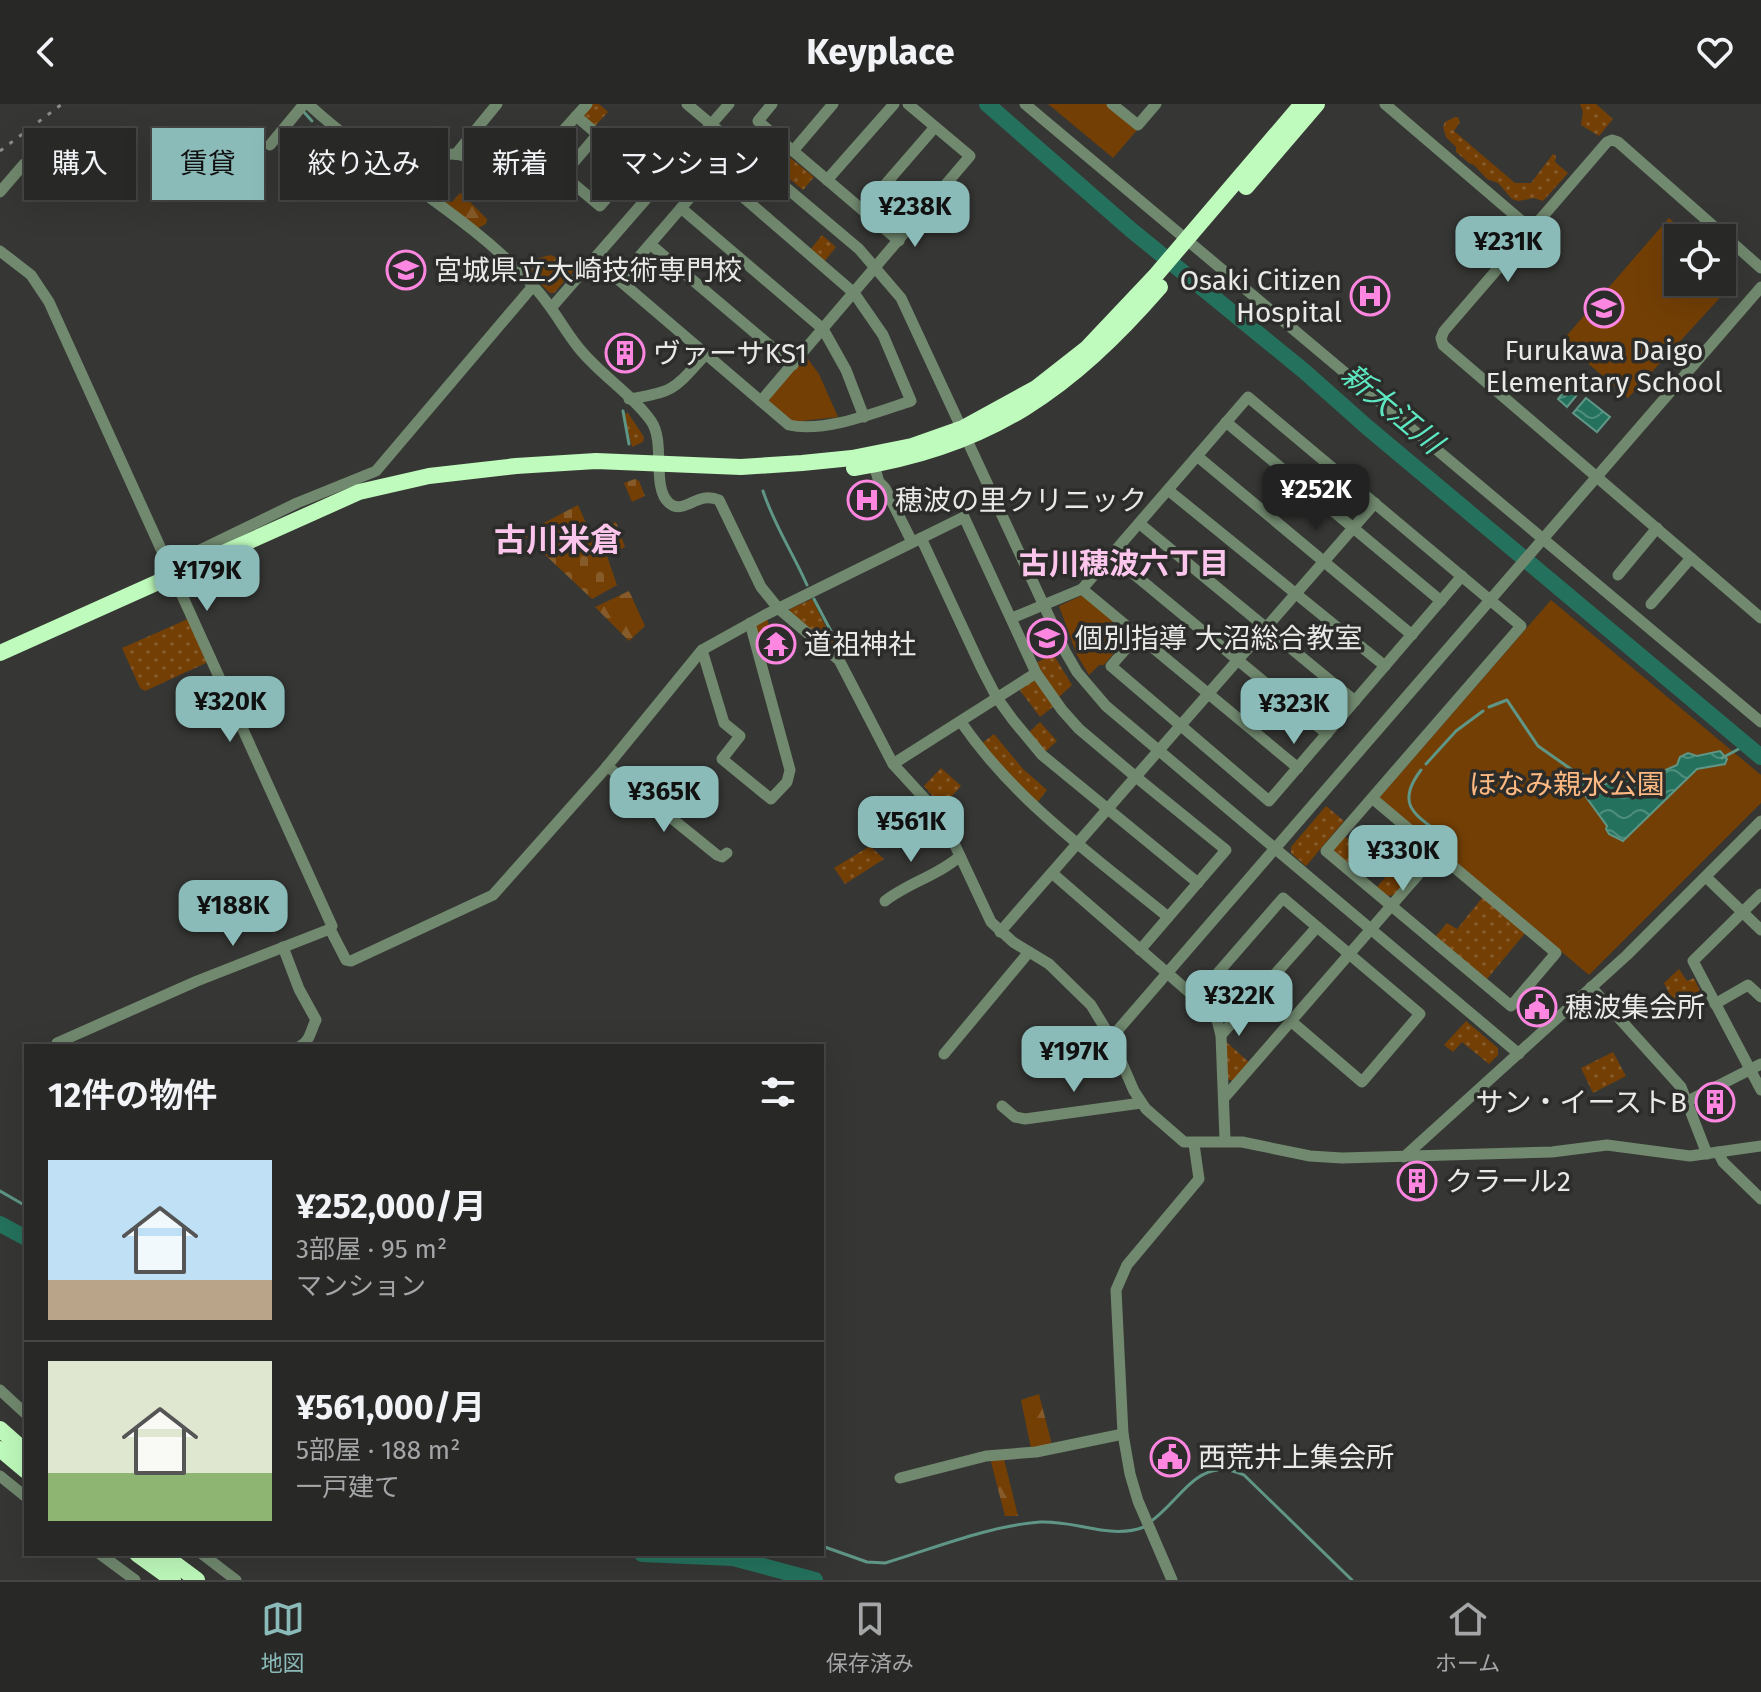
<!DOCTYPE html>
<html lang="ja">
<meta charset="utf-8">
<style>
body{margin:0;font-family:"Fira Sans","Noto Sans JP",sans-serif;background:#30312f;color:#f1f3f6;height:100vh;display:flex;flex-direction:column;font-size:30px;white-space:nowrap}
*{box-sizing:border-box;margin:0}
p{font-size:26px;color:#a5a6a7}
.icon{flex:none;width:44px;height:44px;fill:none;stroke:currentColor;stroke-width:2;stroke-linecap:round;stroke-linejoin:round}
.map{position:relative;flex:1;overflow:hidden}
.sheet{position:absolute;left:24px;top:940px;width:800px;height:512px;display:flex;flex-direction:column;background:#282927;border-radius:0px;box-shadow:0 8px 32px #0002,0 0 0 2px #444544}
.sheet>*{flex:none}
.top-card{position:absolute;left:24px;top:24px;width:800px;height:72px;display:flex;gap:16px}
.fabs{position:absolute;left:1664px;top:120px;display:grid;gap:16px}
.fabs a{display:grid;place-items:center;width:72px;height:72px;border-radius:0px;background:#282927;box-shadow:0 8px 32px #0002,0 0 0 2px #444544;font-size:40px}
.price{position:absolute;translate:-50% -68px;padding:0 18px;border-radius:16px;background:#8bbbb9;color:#111;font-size:26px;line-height:52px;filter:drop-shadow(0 2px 4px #0008)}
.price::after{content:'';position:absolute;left:50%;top:48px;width:24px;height:18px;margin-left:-12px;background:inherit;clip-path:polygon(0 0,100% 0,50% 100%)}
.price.on{background:#222;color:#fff}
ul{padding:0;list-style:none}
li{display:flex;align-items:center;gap:24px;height:200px;padding:0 24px}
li+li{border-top:2px solid #444544}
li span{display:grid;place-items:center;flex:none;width:224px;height:160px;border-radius:0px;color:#555}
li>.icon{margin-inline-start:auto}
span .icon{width:96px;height:96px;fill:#fffc;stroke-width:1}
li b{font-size:34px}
h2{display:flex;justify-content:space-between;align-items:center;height:96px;padding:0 24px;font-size:34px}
.tag{padding:0 28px;border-radius:0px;background:#282927;box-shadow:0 8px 32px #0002,0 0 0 2px #444544;font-size:28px;line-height:72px}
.tag.on{background:#8bbbb9;color:#111}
header{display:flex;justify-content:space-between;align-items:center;height:104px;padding:0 24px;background:#282927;font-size:36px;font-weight:700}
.tabs{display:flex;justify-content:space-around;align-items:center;height:112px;border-top:2px solid #444544;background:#282927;font-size:22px;color:#a5a6a7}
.tabs a{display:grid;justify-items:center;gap:4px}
.tabs .on{color:#8bbbb9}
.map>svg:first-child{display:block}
</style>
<header><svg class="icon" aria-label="back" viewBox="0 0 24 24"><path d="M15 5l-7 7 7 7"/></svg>Keyplace<svg class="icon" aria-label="heart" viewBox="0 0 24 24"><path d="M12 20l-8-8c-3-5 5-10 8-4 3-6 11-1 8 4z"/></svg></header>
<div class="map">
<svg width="1761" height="1476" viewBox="0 0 1761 1476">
<defs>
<pattern id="grass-dots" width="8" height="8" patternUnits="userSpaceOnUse" patternTransform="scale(2)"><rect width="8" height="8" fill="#733f05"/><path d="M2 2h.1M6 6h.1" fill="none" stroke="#875b29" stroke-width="1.8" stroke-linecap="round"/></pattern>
<pattern id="forest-firs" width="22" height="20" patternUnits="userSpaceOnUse" patternTransform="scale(2)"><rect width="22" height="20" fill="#733f05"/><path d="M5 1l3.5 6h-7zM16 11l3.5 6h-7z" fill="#875b29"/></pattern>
<pattern id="cemetery-stones" width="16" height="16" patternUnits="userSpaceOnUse" patternTransform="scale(2)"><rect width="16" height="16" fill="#733f05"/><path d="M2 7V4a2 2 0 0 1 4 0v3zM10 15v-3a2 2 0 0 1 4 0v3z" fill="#875b29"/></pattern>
<pattern id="water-waves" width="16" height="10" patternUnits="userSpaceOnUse" patternTransform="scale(2)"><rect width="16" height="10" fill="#24725d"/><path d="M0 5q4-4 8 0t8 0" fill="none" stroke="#4e8d7c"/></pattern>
</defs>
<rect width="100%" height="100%" fill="#363734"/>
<!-- grass -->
<g fill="url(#grass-dots)">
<path d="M590,0H599L608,8L593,24L582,13Z"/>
<path d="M1580,0H1596L1613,15L1599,32L1581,21L1583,8Z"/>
<path d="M1455,13H1458L1460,18L1454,27L1515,79H1531L1553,50L1556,52L1555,58L1568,69L1543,97L1534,94L1518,97L1512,95L1498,79L1487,75L1474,61L1469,59L1456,48V43L1446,33L1443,23L1445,18Z"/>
<path d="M767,35L814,73L803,86L757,48Z"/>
<path d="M822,131L836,143L824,158L810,146Z"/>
<path d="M550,151L578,162L554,189H550L530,170L536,155Z"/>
<path d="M628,309L644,333L643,338L632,343L624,310Z"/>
<path d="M812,495L838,547L790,509V505Z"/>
<path d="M188,515L208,558L145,587L140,584L122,544Z"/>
<path d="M767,515L777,544L762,547L755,520Z"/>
<path d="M1053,550L1072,581L1058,594L1036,559Z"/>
<path d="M1031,576L1038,578L1054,602L1040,613L1019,585Z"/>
<path d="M1040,618L1057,637L1045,648L1028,629Z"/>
<path d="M994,630L1023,665L1047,686L1037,699L981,640Z"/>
<path d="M941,664L961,682L942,703L924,682Z"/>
<path d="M1326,702L1344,717L1306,762L1291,749V743Z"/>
<path d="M1344,732L1373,756L1361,771L1335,749L1334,743Z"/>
<path d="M870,742L884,755L845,780L834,764Z"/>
<path d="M1388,770L1403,781L1394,791L1387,792L1377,783Z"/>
<path d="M1483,793L1526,828L1487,875L1435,833L1447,819L1457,825Z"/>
<path d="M1679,865L1687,877L1694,874L1700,887L1674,899L1664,879Z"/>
<path d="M1466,917L1498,944V951L1489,960L1462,938L1453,948L1444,941Z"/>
<path d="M1225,937L1250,959L1234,977L1226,975Z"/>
<path d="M1613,948L1626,972L1593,989L1581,964Z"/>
</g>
<!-- forest -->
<g fill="url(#forest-firs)">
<path d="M419,55L428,56L429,60L421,69V73L448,97L452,98L460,89L463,91L487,115L486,120L478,124L405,69Z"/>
<path d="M629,487L645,522L629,537L595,503Z"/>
<path d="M1039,1290L1052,1341L1031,1344L1021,1296Z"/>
<path d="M997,1353L1004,1355L1018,1412H1005L991,1358Z"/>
</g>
<!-- cemetery -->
<g fill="url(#cemetery-stones)">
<path d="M635,375L639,377L645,392L632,398L624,379Z"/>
<path d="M578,401L590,428L616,418L625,443L607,452L617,481L592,495L523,430Z"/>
</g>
<!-- park -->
<g fill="#733f05">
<path d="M1048,0H1108L1138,25L1113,54Z"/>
<path d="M1669,114L1692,134H1678V178H1722V159L1739,173L1628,294L1562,237Z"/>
<path d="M804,250L819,270L838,313L792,318L768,301L767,293Z"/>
<path d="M1083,491L1130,530L1104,561H1099L1089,571L1077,551L1059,502Z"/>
<path d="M1551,496L1761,671V699L1589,871L1379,694Z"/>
</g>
<!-- water -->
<g fill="url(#water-waves)" stroke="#5f9686" stroke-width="2">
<path d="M1571,279L1580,287L1567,303L1558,295Z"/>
<path d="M1586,294L1610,313L1597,328L1573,309Z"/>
<path d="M1720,647L1727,655L1725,660L1697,665L1623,737L1609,730L1606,725L1607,722L1573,675L1579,668L1602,681L1633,672L1650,673L1677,661L1680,653L1688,649L1697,652Z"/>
</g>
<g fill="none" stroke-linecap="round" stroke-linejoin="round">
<!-- stream -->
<g stroke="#5f9686" stroke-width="3">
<path d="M303,7L312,17"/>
<path d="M318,23L350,47"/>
<path d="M623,307L629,340"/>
<path d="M763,387C774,421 793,449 807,481"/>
<path d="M814,495L842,548"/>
<path d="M1489,603L1507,596L1538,642L1578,670"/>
<path d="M1722,654L1746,641"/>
<path d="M1426,660L1456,627L1483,607"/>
<path d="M1421,666C1392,704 1420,713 1449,736"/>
<path d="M0,1087L26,1102"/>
<path d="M1150,1418C1182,1396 1198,1350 1244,1371L1352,1476"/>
<path d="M822,1442L867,1458L885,1459C935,1444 988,1422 1040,1418C1076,1416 1110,1436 1144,1423"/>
</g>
<!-- river -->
<g stroke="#24725d" stroke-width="16">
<path d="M987,0L1130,125L1304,267L1367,323L1761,653"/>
<path d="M0,1120L26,1134"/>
<path d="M642,1450L733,1454L815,1476"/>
</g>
<!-- minor -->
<g stroke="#71896f" stroke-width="11">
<path d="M308,0C380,66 470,111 535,184C552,202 563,224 578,243C599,270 631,289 651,317C666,338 651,383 669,399C684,412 697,386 719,396L761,483L778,504L839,556L893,660L937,708L953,737L991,818L1013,838L1049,860L1091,901L1111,934L1134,987L1146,1005L1184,1038H1242L1310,1052L1342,1054L1552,1048L1607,1041L1690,1052L1761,1042"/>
<path d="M687,0L859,145L901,194L1066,549L1077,568L1106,602L1519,950"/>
<path d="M772,0L758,17L899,137"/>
<path d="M1025,0L1761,618"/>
<path d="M1112,0L1138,21L1156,0"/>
<path d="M1385,0L1532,126"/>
<path d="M576,12L658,82"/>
<path d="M597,31L563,71L600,102L635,62"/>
<path d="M270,41L304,0"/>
<path d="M793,47L833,0"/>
<path d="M456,50L497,0"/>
<path d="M713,67L854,189L883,231L911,297C877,308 825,329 789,321L619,176Z"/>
<path d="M399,72L409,57L420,49C434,51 451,48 464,52L510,86L587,0"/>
<path d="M827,76L894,0"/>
<path d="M0,88L24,60"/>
<path d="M681,104L823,225L846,266L864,313"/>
<path d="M863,106L935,23"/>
<path d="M650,140L793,261"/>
<path d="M0,147L31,171L49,198L332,822L330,825"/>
<path d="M595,156L619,176"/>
<path d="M1761,164L1618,38L1612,36L1607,38L1444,227L1441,234L1443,241L1761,514"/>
<path d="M552,203L729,0"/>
<path d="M629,295C676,288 675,284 706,250"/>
<path d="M761,297L970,52L908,0"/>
<path d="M1226,318L1441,497"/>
<path d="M1197,352L1412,531"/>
<path d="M874,361L879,378L885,384L912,438"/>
<path d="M1168,386L1385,562"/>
<path d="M1140,420L1355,597"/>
<path d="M921,434L981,563L997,594L1013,616L1042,651L1198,779"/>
<path d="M1112,452L1327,630"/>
<path d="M167,462L297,399L376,367L533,182"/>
<path d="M1618,471L1657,424"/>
<path d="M1082,485L1298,664"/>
<path d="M1651,500L1691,454"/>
<path d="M1012,514L1082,485L1248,293L1521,522C1456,597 1391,672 1326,747L1511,902L1556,849L1372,694"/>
<path d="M1138,531L1111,562L1269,697L1462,472"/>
<path d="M702,546L724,619L740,632L722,655L771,695L787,678L790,666L750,519"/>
<path d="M961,618C1015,697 1095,753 1168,813"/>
<path d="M893,660L1036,569"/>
<path d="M607,662L717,751L722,753L727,749"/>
<path d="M1052,769L1196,894L1217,916L1221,931L1225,1036"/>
<path d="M1706,773L1761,826"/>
<path d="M1761,790L1693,857L1761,986"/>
<path d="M885,797C908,779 939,771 960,752"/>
<path d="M1000,828L1375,399"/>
<path d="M283,843L299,885L316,916C311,925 310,938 300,942"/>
<path d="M1591,883L1681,983L1707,1050"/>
<path d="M1196,894L1283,794L1420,910L1362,978L1292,918"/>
<path d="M1715,900L1748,881L1761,893"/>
<path d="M1221,931L1317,823"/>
<path d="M1111,934L1761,183"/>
<path d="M57,939L197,877L330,825L346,856L351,857L493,791L604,666L702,546L765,511L964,413L1036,569L1062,606L1079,625L1136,673L1226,746L1140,846"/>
<path d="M944,950L1029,848"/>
<path d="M1225,993L1438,748"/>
<path d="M1688,997L1761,960"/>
<path d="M1002,1002L1015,1013L1025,1015L1141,999"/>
<path d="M1718,1048L1723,1058L1761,1095"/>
<path d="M1404,1053L1627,851L1761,717"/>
<path d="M0,1286L26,1310"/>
<path d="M0,1372L26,1393"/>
<path d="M900,1374L986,1352L1036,1348L1123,1330"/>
<path d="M100,1450L135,1476"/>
<path d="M202,1450L236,1476"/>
<path d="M1172,1476L1138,1397L1130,1370L1123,1330L1116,1186L1127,1161L1199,1075L1194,1040"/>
</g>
<!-- highway -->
<g stroke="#bffbbc" stroke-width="16">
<path d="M1246,83L1317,0"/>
<path d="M854,364C991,343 1071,285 1160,183"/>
<path d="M0,549L359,388L429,372L516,362L596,357L741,363L802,359L852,354L912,342L963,324L1036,284L1087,244L1156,171L1302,0"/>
<path d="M0,1325L26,1348"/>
<path d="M0,1345L26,1367"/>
<path d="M137,1450L173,1476"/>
<path d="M162,1450L197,1476"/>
</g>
<!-- rail -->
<path stroke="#8b8c89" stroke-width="3" stroke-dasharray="4 8" stroke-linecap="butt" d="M0,47L62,0"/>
</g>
<!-- icons -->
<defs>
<symbol id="university-ring" viewBox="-11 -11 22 22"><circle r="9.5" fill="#2c2c2a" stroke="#fd86e1" stroke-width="1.5"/><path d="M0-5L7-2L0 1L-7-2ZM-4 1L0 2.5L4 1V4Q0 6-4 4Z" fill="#fd86e1"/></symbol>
<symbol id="hospital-ring" viewBox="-11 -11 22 22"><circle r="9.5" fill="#2c2c2a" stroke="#fd86e1" stroke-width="1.5"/><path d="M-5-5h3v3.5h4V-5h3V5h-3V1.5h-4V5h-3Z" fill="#fd86e1"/></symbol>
<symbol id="school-ring" viewBox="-11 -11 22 22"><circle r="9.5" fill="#2c2c2a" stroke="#fd86e1" stroke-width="1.5"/><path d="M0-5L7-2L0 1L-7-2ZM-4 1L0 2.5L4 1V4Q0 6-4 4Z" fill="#fd86e1"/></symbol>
<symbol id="building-ring" viewBox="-11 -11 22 22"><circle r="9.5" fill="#2c2c2a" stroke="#fd86e1" stroke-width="1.5"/><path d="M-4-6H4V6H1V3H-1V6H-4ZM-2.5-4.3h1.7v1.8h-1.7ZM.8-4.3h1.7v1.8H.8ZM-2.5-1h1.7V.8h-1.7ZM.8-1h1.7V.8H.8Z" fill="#fd86e1"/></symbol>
<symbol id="temple-ring" viewBox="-11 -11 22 22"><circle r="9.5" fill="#2c2c2a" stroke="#fd86e1" stroke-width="1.5"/><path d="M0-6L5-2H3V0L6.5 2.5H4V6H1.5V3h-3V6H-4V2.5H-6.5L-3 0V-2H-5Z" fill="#fd86e1"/></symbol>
<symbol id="civic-ring" viewBox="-11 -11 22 22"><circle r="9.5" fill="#2c2c2a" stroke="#fd86e1" stroke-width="1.5"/><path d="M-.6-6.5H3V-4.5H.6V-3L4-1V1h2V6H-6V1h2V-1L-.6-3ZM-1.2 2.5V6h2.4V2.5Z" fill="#fd86e1"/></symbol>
</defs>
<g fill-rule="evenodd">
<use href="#university-ring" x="384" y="144" width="44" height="44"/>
<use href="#hospital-ring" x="1348" y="170" width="44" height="44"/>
<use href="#school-ring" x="1582" y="182" width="44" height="44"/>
<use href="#building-ring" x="603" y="227" width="44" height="44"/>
<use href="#hospital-ring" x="845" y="374" width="44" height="44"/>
<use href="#school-ring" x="1025" y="512" width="44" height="44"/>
<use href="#temple-ring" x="754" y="518" width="44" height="44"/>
<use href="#civic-ring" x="1515" y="881" width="44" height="44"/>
<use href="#building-ring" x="1693" y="976" width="44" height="44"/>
<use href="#building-ring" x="1395" y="1055" width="44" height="44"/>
<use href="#civic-ring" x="1148" y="1331" width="44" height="44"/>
</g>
<g text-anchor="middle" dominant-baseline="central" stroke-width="7" stroke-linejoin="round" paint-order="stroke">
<!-- poi labels -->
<g font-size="28" fill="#e9e9e7" stroke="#2c2c2a" text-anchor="start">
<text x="434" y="166">宮城県立大崎技術専門校</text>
<text x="1342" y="176" text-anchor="end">Osaki Citizen<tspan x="1342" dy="32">Hospital</tspan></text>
<text x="1604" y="246" text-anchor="middle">Furukawa Daigo<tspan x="1604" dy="32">Elementary School</tspan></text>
<text x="653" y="249">ヴァーサKS1</text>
<text x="895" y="396">穂波の里クリニック</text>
<text x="1075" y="534">個別指導 大沼総合教室</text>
<text x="804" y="540">道祖神社</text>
<text x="1565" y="903">穂波集会所</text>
<text x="1687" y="998" text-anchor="end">サン・イーストB</text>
<text x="1445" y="1077">クラール2</text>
<text x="1198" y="1353">西荒井上集会所</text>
</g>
<!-- park labels -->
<g font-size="28" fill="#fdb981" stroke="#2c2c2a">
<text x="1567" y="680">ほなみ親水公園</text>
</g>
<!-- water labels -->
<g font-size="30" font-style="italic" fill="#5de8c2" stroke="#2c2c2a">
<text transform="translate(1392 305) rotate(40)">新大江川</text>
</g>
<!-- neighbourhood labels -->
<g font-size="30" font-weight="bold" fill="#fcc5ec" stroke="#2c2c2a">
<text x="1124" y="460">古川穂波六丁目</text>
</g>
<!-- quarter labels -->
<g font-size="32" font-weight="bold" fill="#fcc5ec" stroke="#2c2c2a">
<text x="558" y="436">古川米倉</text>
</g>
</g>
</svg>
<div class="fabs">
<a><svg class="icon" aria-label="locate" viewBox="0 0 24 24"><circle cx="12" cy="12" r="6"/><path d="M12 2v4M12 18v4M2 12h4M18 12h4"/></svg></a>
</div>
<b class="price" style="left:915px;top:145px">¥238K</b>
<b class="price" style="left:1508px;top:180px">¥231K</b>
<b class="price on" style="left:1316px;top:428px">¥252K</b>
<b class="price" style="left:207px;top:509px">¥179K</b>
<b class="price" style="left:230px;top:640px">¥320K</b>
<b class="price" style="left:1294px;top:642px">¥323K</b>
<b class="price" style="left:664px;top:730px">¥365K</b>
<b class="price" style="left:911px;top:760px">¥561K</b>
<b class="price" style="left:1403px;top:789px">¥330K</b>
<b class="price" style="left:233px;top:844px">¥188K</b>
<b class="price" style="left:1239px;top:934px">¥322K</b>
<b class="price" style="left:1074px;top:990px">¥197K</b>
<div class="top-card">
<a class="tag">購入</a>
<a class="tag on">賃貸</a>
<a class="tag">絞り込み</a>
<a class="tag">新着</a>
<a class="tag">マンション</a>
</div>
<section class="sheet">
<h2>12件の物件<svg class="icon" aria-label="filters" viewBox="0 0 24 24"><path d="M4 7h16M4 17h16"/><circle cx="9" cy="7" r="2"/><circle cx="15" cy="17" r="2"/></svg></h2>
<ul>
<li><span style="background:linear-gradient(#bfe0f5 75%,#b9a48a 0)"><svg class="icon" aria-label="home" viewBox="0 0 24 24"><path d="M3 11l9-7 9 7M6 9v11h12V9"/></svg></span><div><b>¥252,000/月</b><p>3部屋 · 95 m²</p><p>マンション</p></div></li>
<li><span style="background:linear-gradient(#dfe7d0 70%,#8fb573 0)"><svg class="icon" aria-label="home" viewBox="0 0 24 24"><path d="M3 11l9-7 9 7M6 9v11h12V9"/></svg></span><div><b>¥561,000/月</b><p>5部屋 · 188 m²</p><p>一戸建て</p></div></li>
</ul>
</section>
</div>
<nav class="tabs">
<a class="on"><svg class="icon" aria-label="map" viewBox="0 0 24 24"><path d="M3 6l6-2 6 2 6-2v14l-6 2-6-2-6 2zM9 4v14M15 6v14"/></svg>地図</a>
<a><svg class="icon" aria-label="saved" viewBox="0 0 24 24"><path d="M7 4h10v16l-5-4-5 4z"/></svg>保存済み</a>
<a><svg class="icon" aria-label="home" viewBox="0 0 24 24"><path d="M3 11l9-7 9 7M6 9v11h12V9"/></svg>ホーム</a>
</nav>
